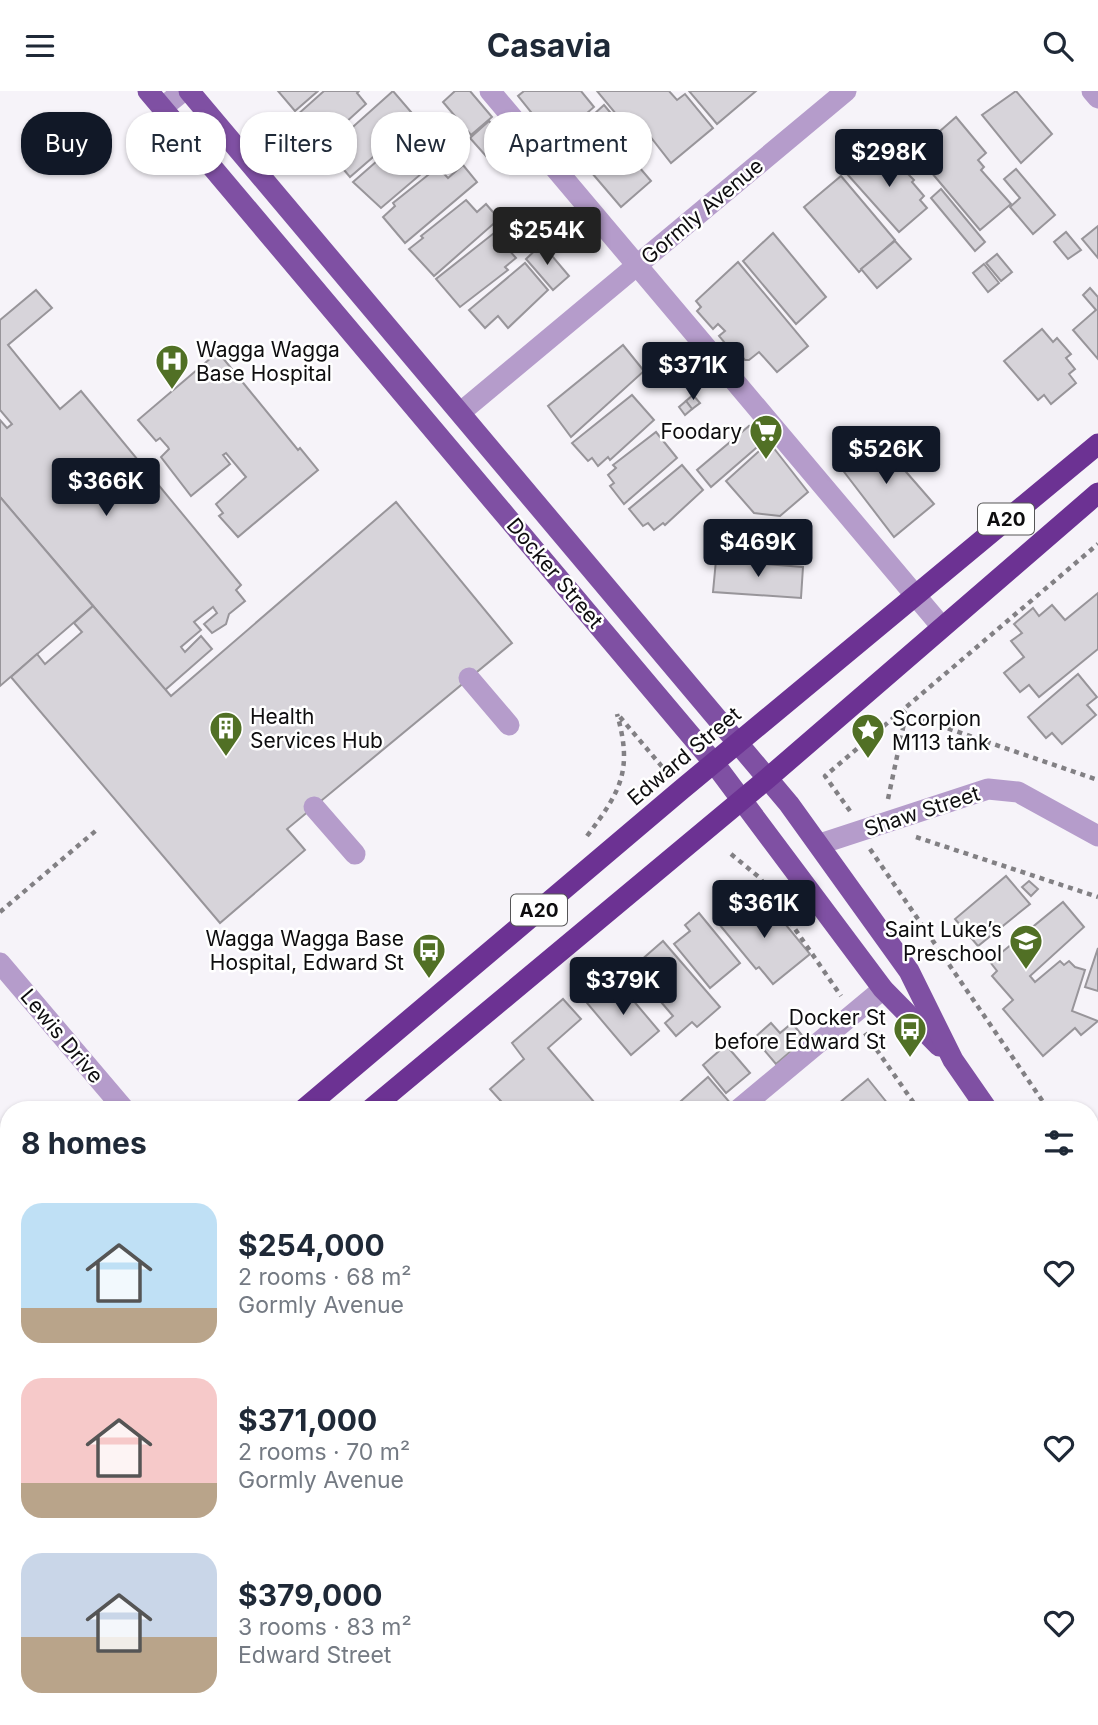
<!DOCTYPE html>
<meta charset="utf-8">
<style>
body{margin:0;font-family:Inter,sans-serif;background:#f2f2f3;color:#1f2937;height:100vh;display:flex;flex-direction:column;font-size:26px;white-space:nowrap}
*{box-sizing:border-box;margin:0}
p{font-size:23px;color:#747a83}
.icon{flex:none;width:38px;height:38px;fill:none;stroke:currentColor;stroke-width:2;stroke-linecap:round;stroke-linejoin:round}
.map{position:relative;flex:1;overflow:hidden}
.drawer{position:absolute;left:0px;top:1010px;width:1099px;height:625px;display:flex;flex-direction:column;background:#fff;border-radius:28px 28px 0 0;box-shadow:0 2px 5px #0004}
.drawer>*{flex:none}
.guide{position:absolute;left:21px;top:21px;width:700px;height:63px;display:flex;gap:14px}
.price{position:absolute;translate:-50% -60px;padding:0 16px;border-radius:7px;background:#111827;color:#fff;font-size:23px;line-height:46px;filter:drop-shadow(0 2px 4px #0008)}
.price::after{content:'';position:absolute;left:50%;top:42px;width:21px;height:16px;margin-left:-10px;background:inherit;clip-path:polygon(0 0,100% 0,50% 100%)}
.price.active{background:#222;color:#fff}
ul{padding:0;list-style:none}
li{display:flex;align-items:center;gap:21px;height:175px;padding:0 21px}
li span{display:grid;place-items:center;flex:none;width:196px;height:140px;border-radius:21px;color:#555}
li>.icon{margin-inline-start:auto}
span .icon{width:84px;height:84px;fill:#fffc;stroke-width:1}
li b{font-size:30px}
h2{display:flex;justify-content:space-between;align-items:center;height:84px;padding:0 21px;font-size:30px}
.tag{padding:0 24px;border-radius:28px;background:#fff;box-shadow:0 2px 5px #0004;font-size:24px;line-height:63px}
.tag.active{background:#111827;color:#fff}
header{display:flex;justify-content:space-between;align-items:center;height:91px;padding:0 21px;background:#fff;font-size:32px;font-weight:700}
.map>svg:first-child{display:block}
</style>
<header><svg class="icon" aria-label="menu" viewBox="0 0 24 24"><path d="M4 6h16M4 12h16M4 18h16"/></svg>Casavia<svg class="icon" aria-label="search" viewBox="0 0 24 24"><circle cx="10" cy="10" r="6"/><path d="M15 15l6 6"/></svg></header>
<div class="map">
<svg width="1098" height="1634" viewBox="0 0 1098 1634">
<rect width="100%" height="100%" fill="#f6f3f9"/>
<!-- building -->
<g fill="#d7d4da" stroke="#98959a" stroke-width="2">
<path d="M278,0H318L295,20Z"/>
<path d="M324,0H359L357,2L366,13L322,53L297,24Z"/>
<path d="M393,0L417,28L350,86L327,59Z"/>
<path d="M455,0H470L492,26L471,44L443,11Z"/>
<path d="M524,0H581L594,16L571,36L568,32L551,46L518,5Z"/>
<path d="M597,0H669L677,9L685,3L713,37L671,72L649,44L640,52Z"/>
<path d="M689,0H756L717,33Z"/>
<path d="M1016,0L1052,43L1021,72L982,24Z"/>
<path d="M604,14L620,33L610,42L594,23Z"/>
<path d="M956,26L986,62L978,69L984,76L981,79L1011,113L980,139L915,62Z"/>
<path d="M489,30L505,48L486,65L470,47Z"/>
<path d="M409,42L434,72L381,117L353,91Z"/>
<path d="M610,42L651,90L621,116L580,68Z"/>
<path d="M508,46L512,51L496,65L491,60Z"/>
<path d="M512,51L517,56L501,71L496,65Z"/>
<path d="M880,55L914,89L912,91L924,105L920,109L927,117L899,141L848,84Z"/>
<path d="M463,74L477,91L405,152L383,126L395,115L393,112L438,76L448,87Z"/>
<path d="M1016,78L1055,124L1033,143L1010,116L1020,107L1004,88Z"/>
<path d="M841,85L895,149L859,181L804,116Z"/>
<path d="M941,98L985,151L975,160L931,107Z"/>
<path d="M466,109L477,121L486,113L499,128L434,185L409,158L423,147L421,145Z"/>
<path d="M1098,135V167L1082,148Z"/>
<path d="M1066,141L1081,159L1068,168L1054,151Z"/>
<path d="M494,142L516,167L505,176L508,179L460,216L436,188Z"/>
<path d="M773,142L826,206L796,233L743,170Z"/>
<path d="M895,150L911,168L877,197L861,178Z"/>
<path d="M542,153L569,185L553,199L526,168Z"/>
<path d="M997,163L1012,181L1001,190L986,172Z"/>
<path d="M738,171L808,255L777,281L759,261L749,269H745L738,260L734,263L719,245L725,240L718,233L713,238L697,220L701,216L696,210Z"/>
<path d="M525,172L548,199L508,237L498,225L485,237L469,219Z"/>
<path d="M984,173L999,192L988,201L973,182Z"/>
<path d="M1090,197L1098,206V268L1073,239L1096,219L1083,204Z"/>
<path d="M36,199L52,217L8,254L60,318L81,300L241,494L236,499L245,510L229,523L226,533L212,542L204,533L217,522L213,516L194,531L201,539L181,556L185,561L201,545L212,558L165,599L0,406V329L7,337L12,333L0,319V229Z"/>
<path d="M1042,238L1053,251L1057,247L1071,263L1066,267L1075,278L1069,283L1076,292L1051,313L1044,304L1038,309L1004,270Z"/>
<path d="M623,254L644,280L571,346L548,315Z"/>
<path d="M218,261L298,359L300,357L318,379L238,446L219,425L223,422L216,413L246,386L226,362L223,364L230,373L191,405L161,366L169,358L168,356L160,347L156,350L138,329Z"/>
<path d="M632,304L654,329L610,369L608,366L598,375L592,367L588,370L572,352Z"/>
<path d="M693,304L700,312L692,318L686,310Z"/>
<path d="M686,310L692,318L685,324L679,316Z"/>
<path d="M749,335L763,351L711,396L697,379Z"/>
<path d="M656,341L677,367L624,413L610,395L614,392L608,384L616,377L613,374Z"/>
<path d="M874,344L934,413L894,446L838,373Z"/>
<path d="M769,351L808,401L780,425L754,422L726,390Z"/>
<path d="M682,374L703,399L665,434L663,432L654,439L648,432L643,435L629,418Z"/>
<path d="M0,406L93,515L0,595Z"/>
<path d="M396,411L512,552L287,738L305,759L220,832L11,586L37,563L45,573L82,541L74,532L93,515L171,605Z"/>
<path d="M716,469L803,476L801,507L713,501Z"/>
<path d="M1098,502V558L1039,606L1029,594L1020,601L1004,582L1024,566L1011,550L1022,542L1014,533L1033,517L1039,525L1052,514L1065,529Z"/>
<path d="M1078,583L1097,606L1087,614L1096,624L1062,653L1052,642L1046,647L1028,626Z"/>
<path d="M1006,785L1030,813L978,855L955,828Z"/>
<path d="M1029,790L1038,798L1031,805L1022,796Z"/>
<path d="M744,807L764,825L772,817L810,863L773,893L759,876L756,878L719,833L729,824L727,821Z"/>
<path d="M1063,811L1084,836L1030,885L1035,891L1060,870L1064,874L1069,870L1075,876L1085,879L1072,920L1098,930L1081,944L1075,937L1043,965L1003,918L1013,909L992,885L997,880L990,871Z"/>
<path d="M699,822L740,872L710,897L674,853L690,840L685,834Z"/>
<path d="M663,850L720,916L697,936L692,931L676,945L665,932L673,925L632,877Z"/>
<path d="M1098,857V900L1085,896Z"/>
<path d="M616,889L659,940L631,964L587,912Z"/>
<path d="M563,908L581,928L548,957L600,1018H508L490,998L524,968L512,952Z"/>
<path d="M771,932L780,942L792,932L805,948L776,973L754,947Z"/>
<path d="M726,954L750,982L726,1002L703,974Z"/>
<path d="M708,986L732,1014L727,1018H672Z"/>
<path d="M868,988L892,1018H832Z"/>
<path d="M9,1046V1206L0,1196V1053Z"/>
<path d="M1098,1412V1437L1090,1426V1417Z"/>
<path d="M9,1426V1486L0,1477V1434Z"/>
<path d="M31,1626H82L73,1634H22Z"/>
<path d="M133,1626H186L194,1634H141Z"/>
<path d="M539,1626H583L590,1634H546Z"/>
<path d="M595,1626H626L617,1634H602Z"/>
<path d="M823,1626H867L875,1634H816Z"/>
<path d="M890,1626H913L903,1634Z"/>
<path d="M949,1626H966L973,1634H956Z"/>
</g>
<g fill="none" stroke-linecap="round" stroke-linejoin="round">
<!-- path -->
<g stroke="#828084" stroke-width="4.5" stroke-dasharray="5 5" stroke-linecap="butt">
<path d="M902,619L906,623L1098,689"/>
<path d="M620,626L664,678"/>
<path d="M888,708L906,623"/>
<path d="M850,720L825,685L1098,453"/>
<path d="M587,745C621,700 633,679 617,623"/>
<path d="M916,746L1098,806"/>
<path d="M870,758L1048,1018"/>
<path d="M731,763L760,787L841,905"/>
<path d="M0,821L99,737"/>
<path d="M865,942L918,1018"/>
<path d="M1090,1079L1098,1091"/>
<path d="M661,1634L670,1626"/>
</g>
<!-- minor -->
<g stroke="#b59ccb" stroke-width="21">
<path d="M490,0L942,536"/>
<path d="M1092,0L1098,7"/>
<path d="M162,17L183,0"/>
<path d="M461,321L846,0"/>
<path d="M469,587L509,634"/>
<path d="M314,716L355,763"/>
<path d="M820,753L988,698L1018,701L1098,745"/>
<path d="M0,872L124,1018"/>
<path d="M739,1018L883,898"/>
<path d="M1090,1304L1098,1298"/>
<path d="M1090,1334L1098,1344"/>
<path d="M713,1634L722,1626"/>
</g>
<!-- major -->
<g stroke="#7f50a3" stroke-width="21">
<path d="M148,0L714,672L883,898L939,955"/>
<path d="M189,0L789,713L909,880L953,969L987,1018"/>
<path d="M1090,1169L1098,1180"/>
</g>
<!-- highway -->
<g stroke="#6c3293" stroke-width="21">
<path d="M304,1018L681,699L1098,353"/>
<path d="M371,1018L768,687L1098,402"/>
<path d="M0,1289L9,1282"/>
<path d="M0,1334L9,1327"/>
</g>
</g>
<!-- icons -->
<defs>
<symbol id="hospital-pin" viewBox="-11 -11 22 30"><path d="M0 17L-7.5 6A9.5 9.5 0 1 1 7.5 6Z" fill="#517025" stroke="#fff"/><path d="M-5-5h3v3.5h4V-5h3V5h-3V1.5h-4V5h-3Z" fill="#fff"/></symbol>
<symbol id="supermarket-pin" viewBox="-11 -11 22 30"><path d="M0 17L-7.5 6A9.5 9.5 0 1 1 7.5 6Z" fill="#517025" stroke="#fff"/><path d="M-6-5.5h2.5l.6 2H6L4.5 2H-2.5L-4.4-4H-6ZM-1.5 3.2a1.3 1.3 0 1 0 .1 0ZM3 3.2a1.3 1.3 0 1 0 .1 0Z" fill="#fff"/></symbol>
<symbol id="building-pin" viewBox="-11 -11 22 30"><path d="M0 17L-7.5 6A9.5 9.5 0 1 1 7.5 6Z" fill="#517025" stroke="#fff"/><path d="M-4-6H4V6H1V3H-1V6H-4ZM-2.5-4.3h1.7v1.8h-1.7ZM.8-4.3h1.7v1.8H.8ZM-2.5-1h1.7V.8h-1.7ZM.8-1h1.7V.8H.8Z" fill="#fff"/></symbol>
<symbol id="sight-pin" viewBox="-11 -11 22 30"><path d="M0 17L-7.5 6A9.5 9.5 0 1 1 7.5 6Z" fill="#517025" stroke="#fff"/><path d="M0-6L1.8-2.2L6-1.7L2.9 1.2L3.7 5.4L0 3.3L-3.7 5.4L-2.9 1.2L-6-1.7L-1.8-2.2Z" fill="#fff"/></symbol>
<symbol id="school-pin" viewBox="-11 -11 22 30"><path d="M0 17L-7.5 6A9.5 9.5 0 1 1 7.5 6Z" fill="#517025" stroke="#fff"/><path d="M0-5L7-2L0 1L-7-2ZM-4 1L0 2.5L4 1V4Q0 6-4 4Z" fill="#fff"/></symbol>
<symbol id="bus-pin" viewBox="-11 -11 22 30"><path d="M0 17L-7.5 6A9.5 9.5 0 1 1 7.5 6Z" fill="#517025" stroke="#fff"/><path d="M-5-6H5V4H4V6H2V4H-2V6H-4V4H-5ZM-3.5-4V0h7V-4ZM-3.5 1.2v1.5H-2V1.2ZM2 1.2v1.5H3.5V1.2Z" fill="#fff"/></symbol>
</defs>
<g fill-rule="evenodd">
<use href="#hospital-pin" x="153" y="251" width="38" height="52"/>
<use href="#supermarket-pin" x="747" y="321" width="38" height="52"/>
<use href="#building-pin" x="207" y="618" width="38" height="52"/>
<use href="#sight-pin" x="849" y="620" width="38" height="52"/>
<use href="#school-pin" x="1007" y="831" width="38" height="52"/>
<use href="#bus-pin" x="410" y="840" width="38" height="52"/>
<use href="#bus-pin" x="891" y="919" width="38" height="52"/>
</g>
<g text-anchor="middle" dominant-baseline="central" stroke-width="5" stroke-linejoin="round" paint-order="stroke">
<!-- shield labels -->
<g fill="#fff" stroke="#565657" stroke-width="2">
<rect x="978" y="412.5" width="56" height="31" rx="5"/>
<rect x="511" y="803.5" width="56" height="31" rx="5"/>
</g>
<g font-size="19" font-weight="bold" fill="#0e0d0f">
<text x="1006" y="428">A20</text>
<text x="539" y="819">A20</text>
</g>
<!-- street labels -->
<g font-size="21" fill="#0e0d0f" stroke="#fff">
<text transform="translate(702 120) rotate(-40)">Gormly Avenue</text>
<text transform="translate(555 482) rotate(50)">Docker Street</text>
<text transform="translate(684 665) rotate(-40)">Edward Street</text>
<text transform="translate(922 720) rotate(-18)">Shaw Street</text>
<text transform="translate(62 945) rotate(50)">Lewis Drive</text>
</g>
<!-- poi labels -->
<g font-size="21" fill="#0e0d0f" stroke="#fff" text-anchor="end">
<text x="196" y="258" text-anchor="start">Wagga Wagga<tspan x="196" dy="24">Base Hospital</tspan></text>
<text x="742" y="340">Foodary</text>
<text x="250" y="625" text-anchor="start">Health<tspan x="250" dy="24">Services Hub</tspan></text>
<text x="892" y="627" text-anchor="start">Scorpion<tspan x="892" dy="24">M113 tank</tspan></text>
<text x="1002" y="838">Saint Luke’s<tspan x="1002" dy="24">Preschool</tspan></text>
<text x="404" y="847">Wagga Wagga Base<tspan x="404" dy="24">Hospital, Edward St</tspan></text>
<text x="886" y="926">Docker St<tspan x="886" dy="24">before Edward St</tspan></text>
</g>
</g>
</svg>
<b class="price" style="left:889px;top:98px">$298K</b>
<b class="price active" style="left:547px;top:176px">$254K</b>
<b class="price" style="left:693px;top:311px">$371K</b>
<b class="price" style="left:886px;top:395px">$526K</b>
<b class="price" style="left:106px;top:427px">$366K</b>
<b class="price" style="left:758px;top:488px">$469K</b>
<b class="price" style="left:764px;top:849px">$361K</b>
<b class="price" style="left:623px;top:926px">$379K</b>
<div class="guide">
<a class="tag active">Buy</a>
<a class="tag">Rent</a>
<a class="tag">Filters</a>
<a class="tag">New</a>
<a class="tag">Apartment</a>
</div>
<section class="drawer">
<h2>8 homes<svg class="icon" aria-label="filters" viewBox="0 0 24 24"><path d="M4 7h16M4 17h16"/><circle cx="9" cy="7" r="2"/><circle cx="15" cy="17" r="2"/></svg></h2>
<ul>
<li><span style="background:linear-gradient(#bfe0f5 75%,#b9a48a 0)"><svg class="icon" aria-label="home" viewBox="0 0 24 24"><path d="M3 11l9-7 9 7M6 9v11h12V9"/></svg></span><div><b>$254,000</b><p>2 rooms · 68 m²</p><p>Gormly Avenue</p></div><svg class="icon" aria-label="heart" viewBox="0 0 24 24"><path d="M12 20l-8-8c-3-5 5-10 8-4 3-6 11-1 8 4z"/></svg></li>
<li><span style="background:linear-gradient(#f6c9c9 75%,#b9a48a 0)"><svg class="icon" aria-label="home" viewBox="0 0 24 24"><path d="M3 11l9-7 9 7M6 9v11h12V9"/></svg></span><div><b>$371,000</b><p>2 rooms · 70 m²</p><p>Gormly Avenue</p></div><svg class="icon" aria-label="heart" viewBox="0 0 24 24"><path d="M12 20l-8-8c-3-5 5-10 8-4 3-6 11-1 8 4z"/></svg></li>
<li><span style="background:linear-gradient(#c9d6e8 60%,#b9a48a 0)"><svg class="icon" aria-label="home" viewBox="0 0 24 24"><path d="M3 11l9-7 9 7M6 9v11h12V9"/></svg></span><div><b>$379,000</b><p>3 rooms · 83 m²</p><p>Edward Street</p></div><svg class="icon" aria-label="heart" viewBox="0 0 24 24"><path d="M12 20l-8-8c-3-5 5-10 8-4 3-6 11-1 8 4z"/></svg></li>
</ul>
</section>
</div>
